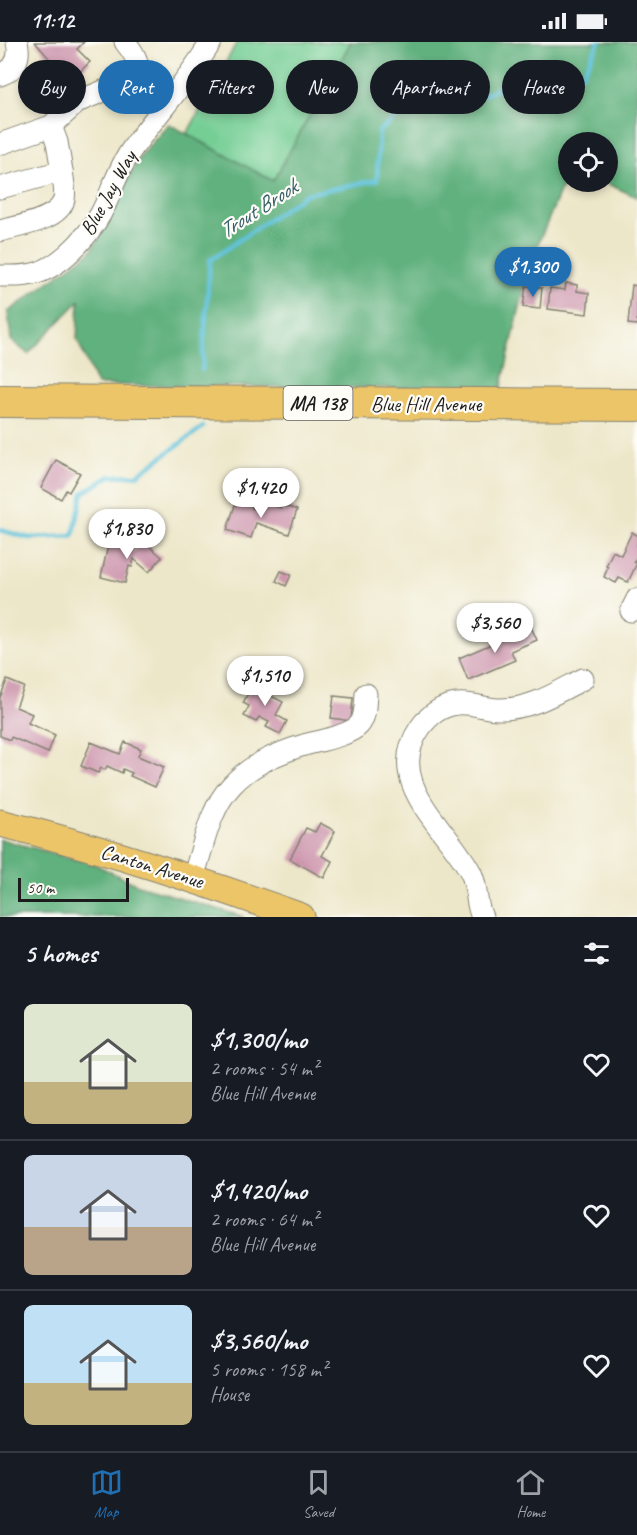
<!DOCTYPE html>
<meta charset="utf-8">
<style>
body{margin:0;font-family:Caveat,sans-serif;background:#242831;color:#f1f3f6;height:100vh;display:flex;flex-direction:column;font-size:22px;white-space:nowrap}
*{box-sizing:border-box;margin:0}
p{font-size:20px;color:#9ea1a6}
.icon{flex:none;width:33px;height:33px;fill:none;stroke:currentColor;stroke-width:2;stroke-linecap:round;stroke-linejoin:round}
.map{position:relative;height:875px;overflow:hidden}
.panel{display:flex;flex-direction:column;background:#171b24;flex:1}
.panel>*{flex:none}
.banner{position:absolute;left:18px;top:18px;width:602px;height:54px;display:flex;gap:12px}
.fabs{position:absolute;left:558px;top:90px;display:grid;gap:12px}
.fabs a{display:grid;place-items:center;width:60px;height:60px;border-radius:50%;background:#171b24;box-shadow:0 3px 9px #0003;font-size:30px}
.scale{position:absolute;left:18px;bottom:15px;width:111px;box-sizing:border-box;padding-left:6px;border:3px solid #1c1c1c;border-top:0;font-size:16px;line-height:21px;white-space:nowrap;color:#1c1c1c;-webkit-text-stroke:4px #fdfcf7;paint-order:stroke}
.price{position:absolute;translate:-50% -51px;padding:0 14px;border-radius:21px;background:#fff;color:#222;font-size:20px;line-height:39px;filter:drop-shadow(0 2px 3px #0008)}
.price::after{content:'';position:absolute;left:50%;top:36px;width:18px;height:14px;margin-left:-9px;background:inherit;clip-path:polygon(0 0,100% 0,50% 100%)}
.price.active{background:#1f6fb2;color:#fff}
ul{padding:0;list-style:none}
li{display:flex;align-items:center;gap:18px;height:150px;padding:0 24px}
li+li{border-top:2px solid #363941}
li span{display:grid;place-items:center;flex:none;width:168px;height:120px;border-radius:9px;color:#555}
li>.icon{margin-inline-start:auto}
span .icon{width:72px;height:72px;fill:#fffc;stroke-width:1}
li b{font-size:26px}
h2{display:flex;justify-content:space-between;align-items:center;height:72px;padding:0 24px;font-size:26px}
.pill{padding:0 21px;border-radius:27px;background:#171b24;box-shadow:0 3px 9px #0003;font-size:21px;line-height:54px}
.pill.active{background:#1f6fb2;color:#fff}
.status{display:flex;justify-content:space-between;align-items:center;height:42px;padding:0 30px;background:#171b24;direction:ltr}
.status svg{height:16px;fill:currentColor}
.tab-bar{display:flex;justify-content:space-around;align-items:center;height:84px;border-top:2px solid #363941;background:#171b24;font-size:16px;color:#9ea1a6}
.tab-bar a{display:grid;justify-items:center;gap:3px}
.tab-bar .active{color:#1f6fb2}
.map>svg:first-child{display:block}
</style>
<div class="status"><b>11:12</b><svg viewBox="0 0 49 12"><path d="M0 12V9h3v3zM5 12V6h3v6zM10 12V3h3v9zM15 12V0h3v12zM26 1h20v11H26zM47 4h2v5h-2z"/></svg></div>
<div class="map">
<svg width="637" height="875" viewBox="0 0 637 875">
<rect width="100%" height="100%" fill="#fdfcf7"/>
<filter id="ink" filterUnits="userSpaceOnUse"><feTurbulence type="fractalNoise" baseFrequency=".0167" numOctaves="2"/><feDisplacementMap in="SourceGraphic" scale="12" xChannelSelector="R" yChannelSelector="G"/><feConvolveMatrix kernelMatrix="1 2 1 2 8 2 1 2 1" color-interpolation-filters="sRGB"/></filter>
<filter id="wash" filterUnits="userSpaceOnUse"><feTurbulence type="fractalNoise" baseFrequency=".008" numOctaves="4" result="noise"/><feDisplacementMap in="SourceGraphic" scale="24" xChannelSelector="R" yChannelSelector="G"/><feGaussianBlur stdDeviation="1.35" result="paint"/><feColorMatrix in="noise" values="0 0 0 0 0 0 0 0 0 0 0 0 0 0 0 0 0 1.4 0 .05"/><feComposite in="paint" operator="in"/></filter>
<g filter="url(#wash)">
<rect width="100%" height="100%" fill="#ede7c9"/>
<!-- green -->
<path fill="#75ce94" stroke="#487558" stroke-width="1.5" d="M237,0H351L273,139L187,92Z"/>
<!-- forest -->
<g fill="#60b17e" stroke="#3e664d" stroke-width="1.5">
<path d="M351,0H637V155L603,140H608V100H568V131L530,221L501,347L97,343L77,297L79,259L28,312L11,298L8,270L90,210L104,188L129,134L142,112L169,82L273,139Z"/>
<path d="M0,797L94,822L138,843L244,875H0Z"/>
</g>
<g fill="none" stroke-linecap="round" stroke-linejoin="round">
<!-- stream -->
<g stroke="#5bc1d9" stroke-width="4.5">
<path d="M202,328L210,218L306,152L377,138L379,89L428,51L485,53L525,31L582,33L599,0"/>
<path d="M0,488L29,496L73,494L83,451L110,434L137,433L203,385"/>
</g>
</g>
<g id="blocks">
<!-- building -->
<g fill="#cd96ad">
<path d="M35,0H84L77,7L90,20L66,43L56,33L60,29Z"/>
<path d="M566,241L577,243V249L589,251L587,272L548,267L550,246L565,248Z"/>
<path d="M632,243L637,244V283L628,282Z"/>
<path d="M526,244L542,246L540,267L523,265Z"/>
<path d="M56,418L80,431L69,450L66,448L61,457L41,446Z"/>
<path d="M236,460L253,464L252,466L260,469L263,460L281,466L282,463L297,468L289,492L256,481L251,496L227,488Z"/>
<path d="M632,490L637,493V514L634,520L637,521L628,540L619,536L616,541L604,535L608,525L606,524L613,509L621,513Z"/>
<path d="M142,498L162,515L149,530L134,517L132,525L129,524L125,541L101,535L109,499L128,503L127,508L133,510Z"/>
<path d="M281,529L291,533L286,544L276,539Z"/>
<path d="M531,585L537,598L511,609L515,618L468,638L459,616Z"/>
<path d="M7,638L24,645L16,665L32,672L28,681L55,693L48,711L11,695L10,698L0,694V656Z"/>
<path d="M263,638L276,644L271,654L283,660L276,673L287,679L280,692L266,685L269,680L259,675L256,680L244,674L249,664L243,661L250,648L256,651Z"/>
<path d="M334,654L353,656L351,679L331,676Z"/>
<path d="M91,700L120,712L125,700L141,707L138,714L164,725L155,745L130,734L132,731L123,727L122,731L107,724L105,728L101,726L98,731L81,724Z"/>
<path d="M320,781L335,789L322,814L332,819L324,836L290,817L306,786L315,790Z"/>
</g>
</g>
</g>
<g filter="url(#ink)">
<use href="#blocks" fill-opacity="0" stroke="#848272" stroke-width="1.5"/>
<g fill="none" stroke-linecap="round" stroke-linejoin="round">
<defs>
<g id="minor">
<path d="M0,33C15,28 21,16 17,0"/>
<path d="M51,84L57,100L62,129"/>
<path d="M0,102L51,84L79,59L133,37C143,23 134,11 125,0"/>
<path d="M0,146L62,129C63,138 66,148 64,157C60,178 18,184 0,189"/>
<path d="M0,234C12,234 25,235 37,231C65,222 95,187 106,161C114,142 120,124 132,107C158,70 188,39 211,0"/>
<path d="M631,569L637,557"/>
<path d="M193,836C203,806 209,767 232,743C251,722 278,711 304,703C319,699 349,694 359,683C366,675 365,662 366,652"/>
<path d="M482,875C475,861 478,845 471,831C448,786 382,741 420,686C429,673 441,664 457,662C471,660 484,667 498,667C530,668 556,651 583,637"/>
</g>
<path id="major" d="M0,781C102,806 202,839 301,875"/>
<path id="highway" d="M0,359L637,363"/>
</defs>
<!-- minor casing -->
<use href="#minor" stroke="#848272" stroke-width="23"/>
<!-- major casing -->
<use href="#major" stroke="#848272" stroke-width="29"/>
<!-- highway casing -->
<use href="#highway" stroke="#848272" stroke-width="34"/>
<!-- path -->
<path stroke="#848272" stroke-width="3" stroke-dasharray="1.5 4.5" stroke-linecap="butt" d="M219,20L223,26"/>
<!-- minor -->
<use href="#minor" stroke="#fff" stroke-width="21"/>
<!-- major -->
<use href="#major" stroke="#edc569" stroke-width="27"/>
<!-- highway -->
<use href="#highway" stroke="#edc569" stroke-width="32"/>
</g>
</g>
<g text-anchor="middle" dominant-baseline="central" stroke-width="4.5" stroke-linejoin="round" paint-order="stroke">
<!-- shield labels -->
<rect fill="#fdfcf7" stroke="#605f5e" stroke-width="1.5" x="283.5" y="344" width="69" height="34" rx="4.5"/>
<g font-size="20" font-weight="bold" fill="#1c1c1c">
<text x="318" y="361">MA 138</text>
</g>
<!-- street labels -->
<g font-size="21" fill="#1c1c1c" stroke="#fdfcf7">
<text transform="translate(108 151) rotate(-61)">Blue Jay Way</text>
<text x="426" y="362">Blue Hill Avenue</text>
<text transform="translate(152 824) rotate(17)">Canton Avenue</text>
</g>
<!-- water labels -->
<g font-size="22" font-style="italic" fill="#355e68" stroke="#fdfcf7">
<text transform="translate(258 167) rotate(-33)">Trout Brook</text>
</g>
</g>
</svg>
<div class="fabs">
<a><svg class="icon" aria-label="locate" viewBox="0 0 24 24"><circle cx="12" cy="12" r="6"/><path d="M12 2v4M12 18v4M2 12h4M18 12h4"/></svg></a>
</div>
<div class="scale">50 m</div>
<b class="price active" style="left:533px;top:256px">$1,300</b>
<b class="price" style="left:261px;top:477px">$1,420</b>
<b class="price" style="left:127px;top:518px">$1,830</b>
<b class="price" style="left:495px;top:612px">$3,560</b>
<b class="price" style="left:265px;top:665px">$1,510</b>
<div class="banner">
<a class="pill">Buy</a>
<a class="pill active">Rent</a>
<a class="pill">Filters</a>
<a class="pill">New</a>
<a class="pill">Apartment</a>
<a class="pill">House</a>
</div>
</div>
<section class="panel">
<h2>5 homes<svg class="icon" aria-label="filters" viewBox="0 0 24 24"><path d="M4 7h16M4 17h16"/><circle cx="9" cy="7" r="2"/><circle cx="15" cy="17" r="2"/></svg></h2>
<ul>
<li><span style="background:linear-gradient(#dfe7d0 65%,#c2b280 0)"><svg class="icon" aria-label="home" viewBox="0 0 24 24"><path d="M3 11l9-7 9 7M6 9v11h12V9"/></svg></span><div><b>$1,300/mo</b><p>2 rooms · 54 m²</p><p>Blue Hill Avenue</p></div><svg class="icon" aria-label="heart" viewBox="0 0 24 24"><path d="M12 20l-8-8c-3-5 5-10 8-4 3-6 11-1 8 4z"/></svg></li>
<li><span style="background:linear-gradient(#c9d6e8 60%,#b9a48a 0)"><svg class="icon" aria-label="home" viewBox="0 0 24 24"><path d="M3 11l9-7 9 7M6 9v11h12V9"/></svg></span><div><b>$1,420/mo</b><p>2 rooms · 64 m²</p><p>Blue Hill Avenue</p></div><svg class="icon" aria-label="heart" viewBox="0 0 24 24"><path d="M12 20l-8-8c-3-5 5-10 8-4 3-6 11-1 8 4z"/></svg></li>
<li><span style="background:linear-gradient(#bfe0f5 65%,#c2b280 0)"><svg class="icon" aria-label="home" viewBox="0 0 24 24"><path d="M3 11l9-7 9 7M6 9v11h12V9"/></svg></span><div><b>$3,560/mo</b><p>5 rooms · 158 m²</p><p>House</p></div><svg class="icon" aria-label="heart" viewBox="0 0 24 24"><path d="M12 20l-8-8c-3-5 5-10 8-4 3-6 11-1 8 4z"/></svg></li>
</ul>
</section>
<nav class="tab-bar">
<a class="active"><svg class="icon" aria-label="map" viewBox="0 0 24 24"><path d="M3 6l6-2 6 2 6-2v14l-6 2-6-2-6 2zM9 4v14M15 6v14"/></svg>Map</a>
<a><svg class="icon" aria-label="saved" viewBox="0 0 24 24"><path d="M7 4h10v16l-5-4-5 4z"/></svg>Saved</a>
<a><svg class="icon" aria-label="home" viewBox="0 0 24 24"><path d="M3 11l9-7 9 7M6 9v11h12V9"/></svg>Home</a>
</nav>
